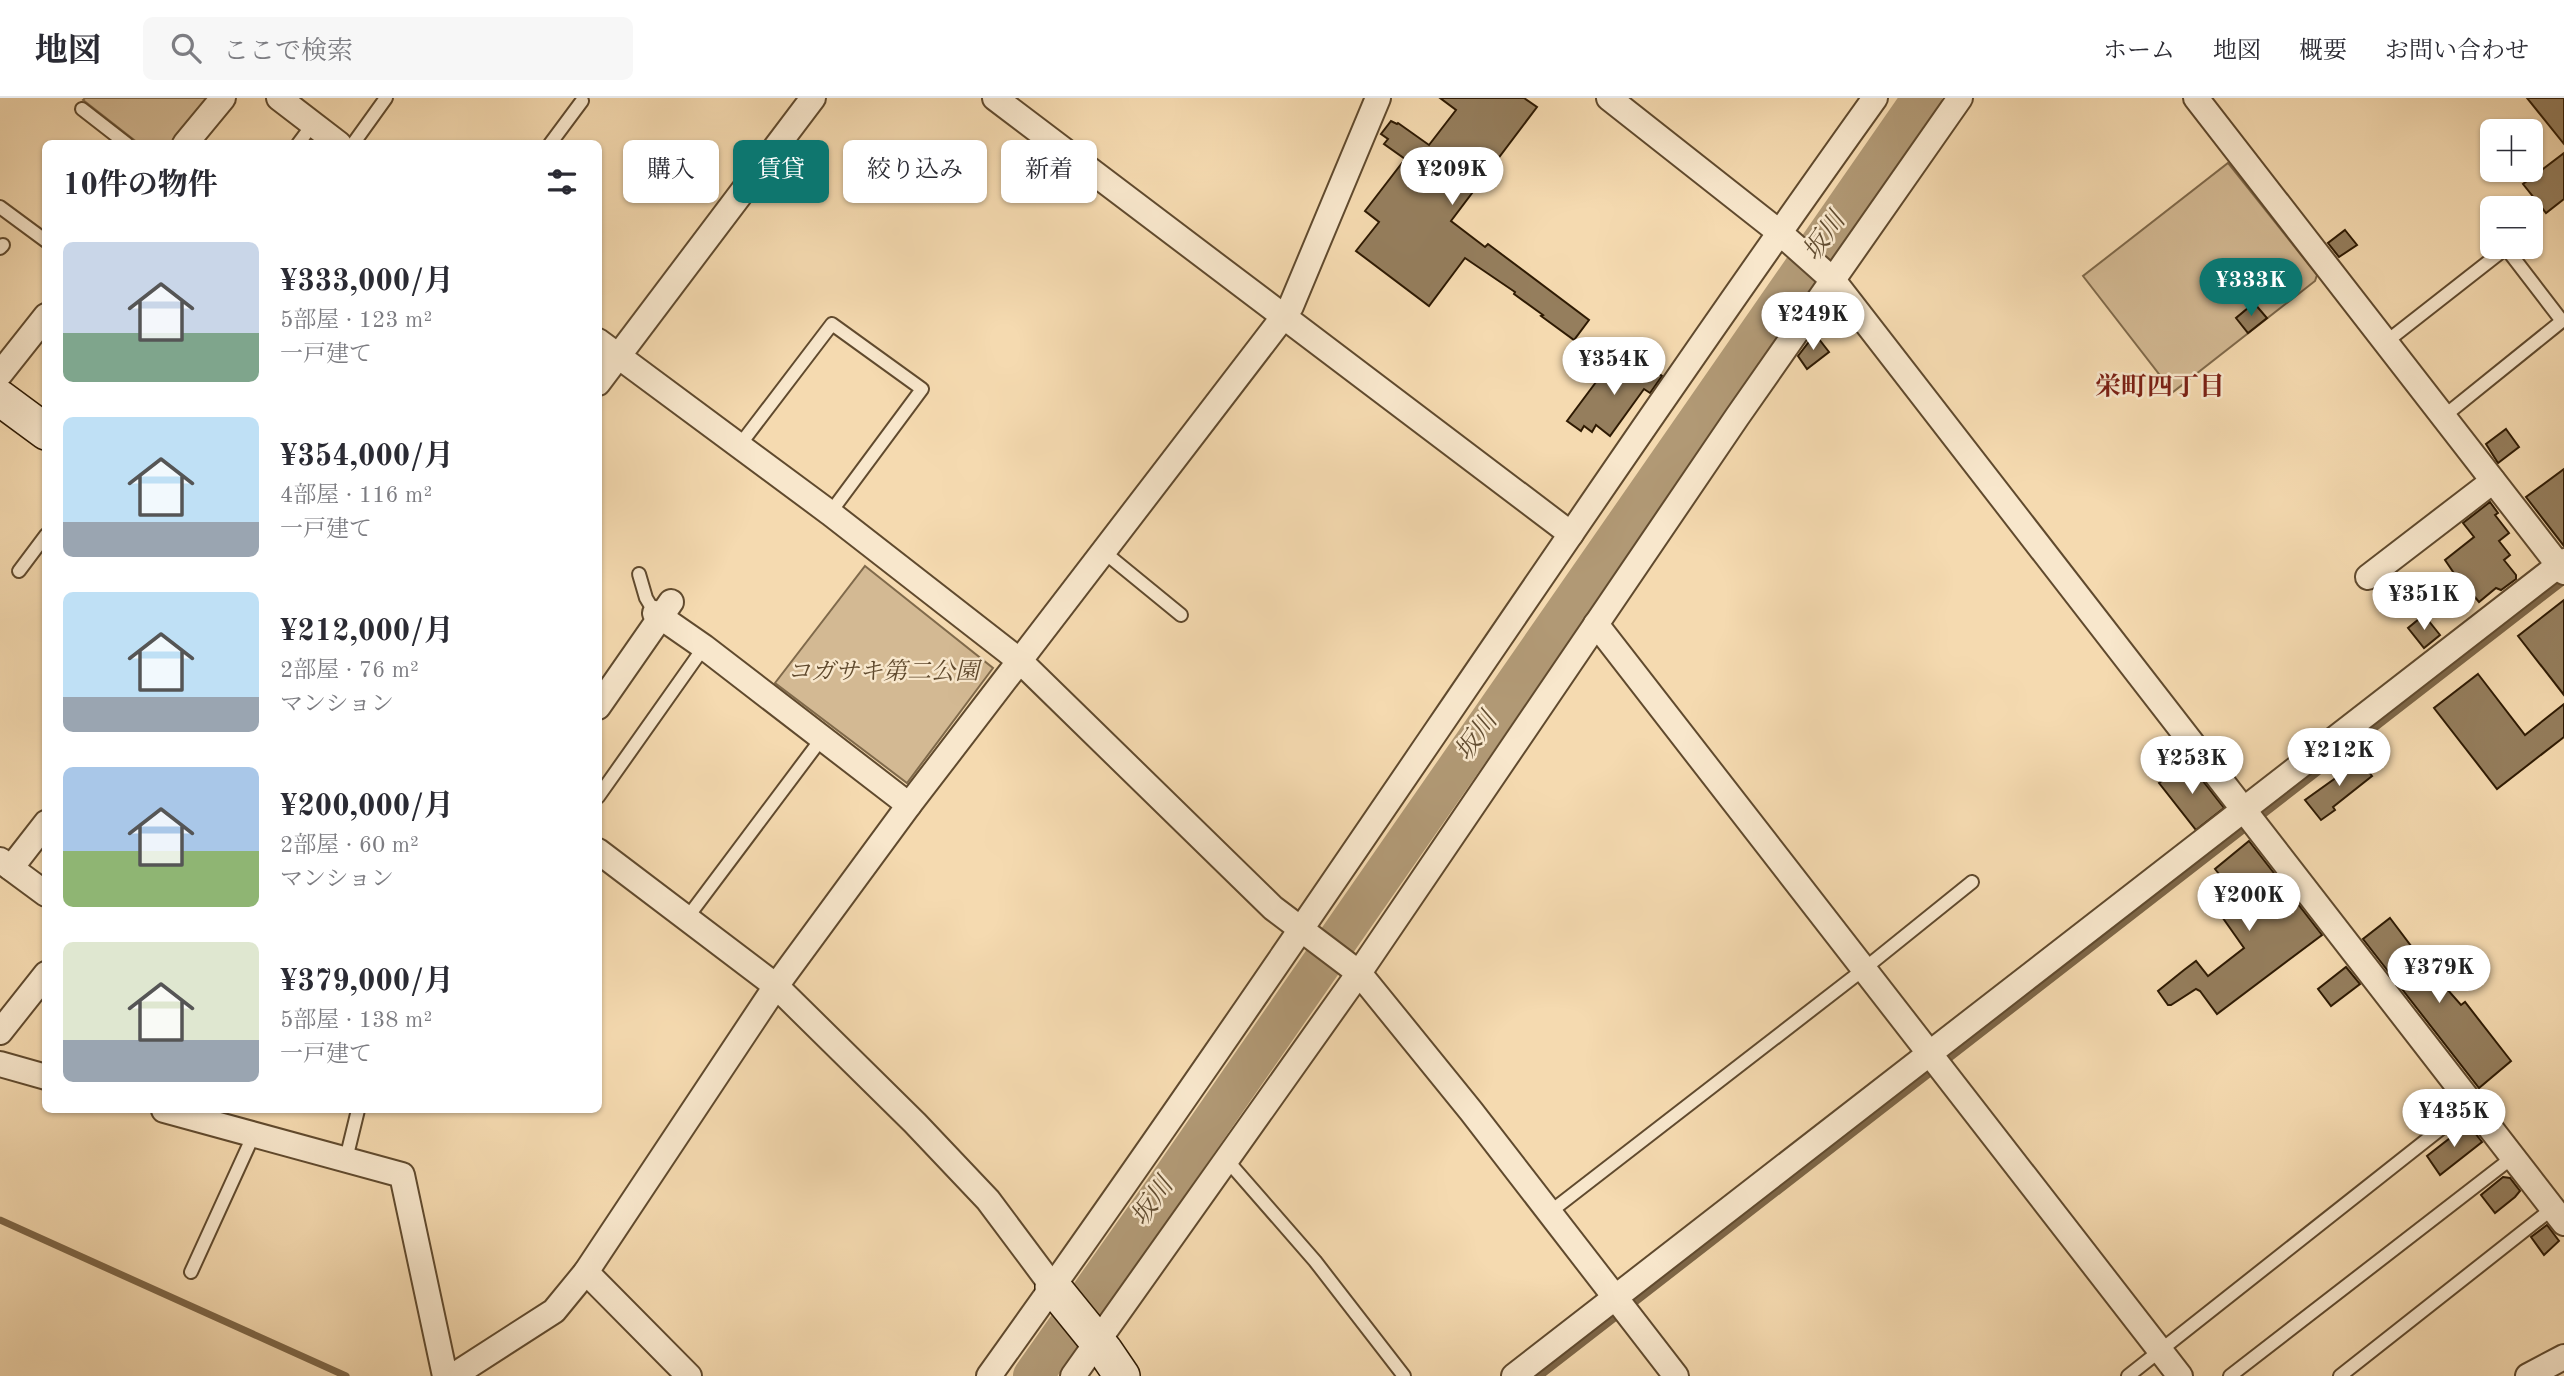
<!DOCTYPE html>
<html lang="ja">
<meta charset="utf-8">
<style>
body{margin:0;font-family:"Old Standard TT","Noto Serif JP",serif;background:#f7f7f7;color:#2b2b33;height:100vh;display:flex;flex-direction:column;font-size:26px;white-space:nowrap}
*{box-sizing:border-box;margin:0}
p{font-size:23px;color:#7c7c81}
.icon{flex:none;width:38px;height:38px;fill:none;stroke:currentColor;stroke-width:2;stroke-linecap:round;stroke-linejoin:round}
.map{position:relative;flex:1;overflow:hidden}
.side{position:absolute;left:42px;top:42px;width:560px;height:973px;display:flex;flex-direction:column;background:#fff;border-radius:10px;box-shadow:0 2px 5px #0004}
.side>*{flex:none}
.banner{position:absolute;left:623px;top:42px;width:665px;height:63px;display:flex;gap:14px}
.controls{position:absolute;left:2480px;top:21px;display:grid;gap:14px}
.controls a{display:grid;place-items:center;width:63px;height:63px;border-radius:10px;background:#fff;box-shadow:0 2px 5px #0004;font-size:35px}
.price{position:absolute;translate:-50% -60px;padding:0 16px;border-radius:24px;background:#fff;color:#222;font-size:23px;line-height:46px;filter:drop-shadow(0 2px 4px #0008)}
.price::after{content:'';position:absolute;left:50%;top:42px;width:21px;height:16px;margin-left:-10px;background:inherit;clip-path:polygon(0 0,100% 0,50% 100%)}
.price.active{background:#0f766e;color:#fff}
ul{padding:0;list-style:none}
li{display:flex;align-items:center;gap:21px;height:175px;padding:0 21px}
li span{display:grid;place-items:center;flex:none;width:196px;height:140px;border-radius:10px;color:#555}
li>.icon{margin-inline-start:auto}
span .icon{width:84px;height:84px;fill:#fffc;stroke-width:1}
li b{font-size:30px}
h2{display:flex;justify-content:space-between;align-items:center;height:84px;padding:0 21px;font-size:30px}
.tag{padding:0 24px;border-radius:10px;background:#fff;box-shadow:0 2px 5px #0004;font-size:24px;line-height:63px}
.tag.active{background:#0f766e;color:#fff}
header{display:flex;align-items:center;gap:42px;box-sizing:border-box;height:98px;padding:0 35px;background:#fff;border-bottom:2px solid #e1e1e2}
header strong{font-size:33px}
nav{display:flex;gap:38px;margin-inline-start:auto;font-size:24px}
.search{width:490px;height:63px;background:#f7f7f7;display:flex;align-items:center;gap:18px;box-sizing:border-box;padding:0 24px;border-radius:10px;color:#7c7c81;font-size:26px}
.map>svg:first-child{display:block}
</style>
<header>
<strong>地図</strong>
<div class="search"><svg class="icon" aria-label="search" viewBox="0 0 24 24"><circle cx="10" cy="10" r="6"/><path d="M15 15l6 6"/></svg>ここで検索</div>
<nav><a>ホーム</a><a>地図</a><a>概要</a><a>お問い合わせ</a></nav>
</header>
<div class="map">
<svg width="2564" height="1278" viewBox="0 0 2564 1278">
<rect width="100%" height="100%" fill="#f5dab0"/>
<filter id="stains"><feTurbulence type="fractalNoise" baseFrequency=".00286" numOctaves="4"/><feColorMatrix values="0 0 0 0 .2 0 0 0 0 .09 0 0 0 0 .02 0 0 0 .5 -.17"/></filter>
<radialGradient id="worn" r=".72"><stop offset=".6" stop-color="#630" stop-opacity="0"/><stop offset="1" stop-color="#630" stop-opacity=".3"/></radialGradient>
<!-- green -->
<g fill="#d3b993" stroke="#806a4b" stroke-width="2">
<path d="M85,0H208L172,46L138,45L83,2Z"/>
<path d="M2228,65L2317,177L2315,183L2173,294L2083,178Z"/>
<path d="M865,468L993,570L907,685L775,585Z"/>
</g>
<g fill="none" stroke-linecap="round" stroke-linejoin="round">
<!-- stream -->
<g stroke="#7d6647" stroke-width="7">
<path d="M0,1122L346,1278"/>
<path d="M1540,1278L2564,483"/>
</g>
<!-- river -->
<path stroke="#b19975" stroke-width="40" d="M1033,1278L1165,1091L1922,0"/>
</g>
<!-- building -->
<g fill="#957e5d" stroke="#2e1a03" stroke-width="2">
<path d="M1440,0H1524L1537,9L1451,123L1485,149L1488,146L1589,222L1574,242L1541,218L1543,217L1514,196L1515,194L1465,160L1429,208L1356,153L1379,124L1365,113L1405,61L1384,46L1388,41L1381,36L1391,23L1397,26L1398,25L1429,47L1456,12Z"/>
<path d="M2527,0H2564V46Z"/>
<path d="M2564,55V101L2546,115L2523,86Z"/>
<path d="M2345,132L2357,147L2339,159L2328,145Z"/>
<path d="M2254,205L2267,220L2248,235L2236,220Z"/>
<path d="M1815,236L1829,254L1807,271L1798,258Z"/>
<path d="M1635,257L1662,278L1650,295L1644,291L1610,338L1596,327L1592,334L1584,328L1581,333L1567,323L1605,272L1617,280Z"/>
<path d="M2506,331L2519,349L2498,365L2486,346Z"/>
<path d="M2564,371V448L2526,399Z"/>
<path d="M2490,404L2498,415L2495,417L2509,435L2499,443L2510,457L2504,462L2516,477V481L2501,492L2496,490L2479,504L2464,486L2462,487L2445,462L2474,439L2463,425Z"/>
<path d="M2564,502V597L2518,538Z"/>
<path d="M2424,517L2440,537L2424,550L2408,530Z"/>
<path d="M2478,576L2525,637L2564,606V639L2497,691L2434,610Z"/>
<path d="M2357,659L2372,678L2333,709L2335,712L2321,722L2305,702L2337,679L2335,676Z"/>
<path d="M2188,664L2224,710L2196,732L2159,685Z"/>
<path d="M2249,743L2322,837L2217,916L2200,893L2196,891L2171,907H2168L2158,893L2184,872L2196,863L2208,878L2244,850L2220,816L2238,800L2215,771Z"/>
<path d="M2390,820L2424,865L2461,907L2465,904L2511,963L2479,990L2363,841Z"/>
<path d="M2346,869L2360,886L2331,908L2318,891Z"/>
<path d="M2468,1026L2482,1044L2440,1077L2427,1058Z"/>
<path d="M2503,1079L2510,1080L2520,1093L2515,1099L2495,1115L2481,1097Z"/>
<path d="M2547,1127L2559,1143L2544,1157L2531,1139Z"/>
</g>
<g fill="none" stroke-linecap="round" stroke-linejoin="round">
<defs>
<g id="lane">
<path d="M82,11L127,46"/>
<path d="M298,46L313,26"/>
<path d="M353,46L386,0"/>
<path d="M550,46L582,3"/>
<path d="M0,109L46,143"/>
<path d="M0,150L3,147"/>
<path d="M2386,244L2506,150L2562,223L2443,319"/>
<path d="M739,348L832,226L922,291L830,415"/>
<path d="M1104,454L1181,517"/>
<path d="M19,473L46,437"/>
<path d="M639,476L646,500L655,515"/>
<path d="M598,699L704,549"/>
<path d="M687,820L822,640"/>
<path d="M346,1061L358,1012"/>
<path d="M1226,1061L1315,1163L1404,1278"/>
<path d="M1550,1114L1864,871L1972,784"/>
<path d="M191,1174L254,1036"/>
<path d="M2128,1278L2472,1006"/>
<path d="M2230,1278L2513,1059"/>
<path d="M2340,1278L2553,1110"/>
</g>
<g id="street">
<path d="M279,0L339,46"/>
<path d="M995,0L1571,436"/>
<path d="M1609,0L1779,134L1833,182L2564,1125"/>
<path d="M2196,0L2564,474"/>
<path d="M185,46L223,0"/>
<path d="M598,243L830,415L1020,563L1273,810L1359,875L1471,1013L1676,1278"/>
<path d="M0,276L46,218"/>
<path d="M598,285L813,0"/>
<path d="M2368,479L2493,383"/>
<path d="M655,515L704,549L909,707"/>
<path d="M1596,526L2180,1278"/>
<path d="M598,609L671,504"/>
<path d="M598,753L776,888L915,1025L988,1102L1053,1189"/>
<path d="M0,762L46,796"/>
<path d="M11,770L46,725"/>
<path d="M0,934L46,876"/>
<path d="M0,966L46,979"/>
<path d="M164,1012L402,1077L445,1278"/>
<path d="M586,1174L689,1278"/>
<path d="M453,1278L554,1213L586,1174L776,888L909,707L1284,218L1291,208L1378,0"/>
<path d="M989,1278C1291,857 1573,422 1875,0"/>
<path d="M1073,1278L1359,875L1737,319L1960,0"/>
<path d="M1514,1278C1864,1006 2216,737 2564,463"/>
<path d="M2528,1278L2564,1259"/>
</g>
<g id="secondary">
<path d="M0,300L46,334"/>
<path d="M1053,1189L1105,1253L1122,1278"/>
</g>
</defs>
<!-- lane casing -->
<use href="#lane" stroke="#604a2e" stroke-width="16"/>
<!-- street casing -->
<use href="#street" stroke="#604a2e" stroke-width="28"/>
<!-- secondary casing -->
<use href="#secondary" stroke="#2e1a03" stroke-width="38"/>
<!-- lane -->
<use href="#lane" stroke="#f8e7cc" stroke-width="12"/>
<!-- street -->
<use href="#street" stroke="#f8e7cc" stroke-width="24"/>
<!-- secondary -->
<use href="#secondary" stroke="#f8e7cc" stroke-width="35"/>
</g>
<g text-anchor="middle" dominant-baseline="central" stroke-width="5" stroke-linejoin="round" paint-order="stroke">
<!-- park labels -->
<g font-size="24" font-style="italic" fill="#604a2e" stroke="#f8e7cc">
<text x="883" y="575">コガサキ第二公園</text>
</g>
<!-- water labels -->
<g font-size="26" font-style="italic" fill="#624d31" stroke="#f8e7cc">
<text transform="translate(1825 139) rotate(-55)">坂川</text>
<text transform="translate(1477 639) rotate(-55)">坂川</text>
<text transform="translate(1153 1104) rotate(-55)">坂川</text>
</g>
<!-- neighbourhood labels -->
<g font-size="26" font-weight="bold" fill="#7a1f14" stroke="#f8e7cc">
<text x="2160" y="290">栄町四丁目</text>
</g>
</g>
<rect width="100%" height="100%" filter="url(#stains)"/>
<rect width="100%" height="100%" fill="url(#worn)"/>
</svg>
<div class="controls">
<a>+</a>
<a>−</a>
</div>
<b class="price" style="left:1452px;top:109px">¥209K</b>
<b class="price active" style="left:2251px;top:220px">¥333K</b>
<b class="price" style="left:1813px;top:254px">¥249K</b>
<b class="price" style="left:1614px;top:299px">¥354K</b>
<b class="price" style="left:2424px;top:534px">¥351K</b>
<b class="price" style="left:2339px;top:690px">¥212K</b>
<b class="price" style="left:2192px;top:698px">¥253K</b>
<b class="price" style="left:2249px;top:835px">¥200K</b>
<b class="price" style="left:2439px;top:907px">¥379K</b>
<b class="price" style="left:2454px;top:1051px">¥435K</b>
<div class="banner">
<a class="tag">購入</a>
<a class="tag active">賃貸</a>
<a class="tag">絞り込み</a>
<a class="tag">新着</a>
</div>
<section class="side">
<h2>10件の物件<svg class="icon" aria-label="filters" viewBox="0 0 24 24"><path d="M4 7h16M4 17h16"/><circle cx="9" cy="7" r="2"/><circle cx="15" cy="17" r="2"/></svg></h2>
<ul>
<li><span style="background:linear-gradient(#c9d6e8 65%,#7fa58c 0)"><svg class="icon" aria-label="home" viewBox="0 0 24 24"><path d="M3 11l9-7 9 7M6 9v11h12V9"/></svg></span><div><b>¥333,000/月</b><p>5部屋 · 123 m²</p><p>一戸建て</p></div></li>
<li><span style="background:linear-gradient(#bfe0f5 75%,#9aa5b1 0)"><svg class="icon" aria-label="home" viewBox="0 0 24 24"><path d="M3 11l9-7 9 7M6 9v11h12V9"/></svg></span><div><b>¥354,000/月</b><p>4部屋 · 116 m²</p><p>一戸建て</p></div></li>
<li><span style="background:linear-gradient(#bfe0f5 75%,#9aa5b1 0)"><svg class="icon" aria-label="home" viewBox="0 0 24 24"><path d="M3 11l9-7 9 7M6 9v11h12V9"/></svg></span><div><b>¥212,000/月</b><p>2部屋 · 76 m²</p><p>マンション</p></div></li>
<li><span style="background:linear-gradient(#a9c7e8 60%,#8fb573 0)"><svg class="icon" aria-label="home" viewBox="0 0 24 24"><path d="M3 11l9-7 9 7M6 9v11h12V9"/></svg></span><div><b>¥200,000/月</b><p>2部屋 · 60 m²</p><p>マンション</p></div></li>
<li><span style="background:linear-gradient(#dfe7d0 70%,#9aa5b1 0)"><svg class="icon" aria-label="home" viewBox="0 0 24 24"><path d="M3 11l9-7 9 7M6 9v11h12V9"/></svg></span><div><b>¥379,000/月</b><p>5部屋 · 138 m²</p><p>一戸建て</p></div></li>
</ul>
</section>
</div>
